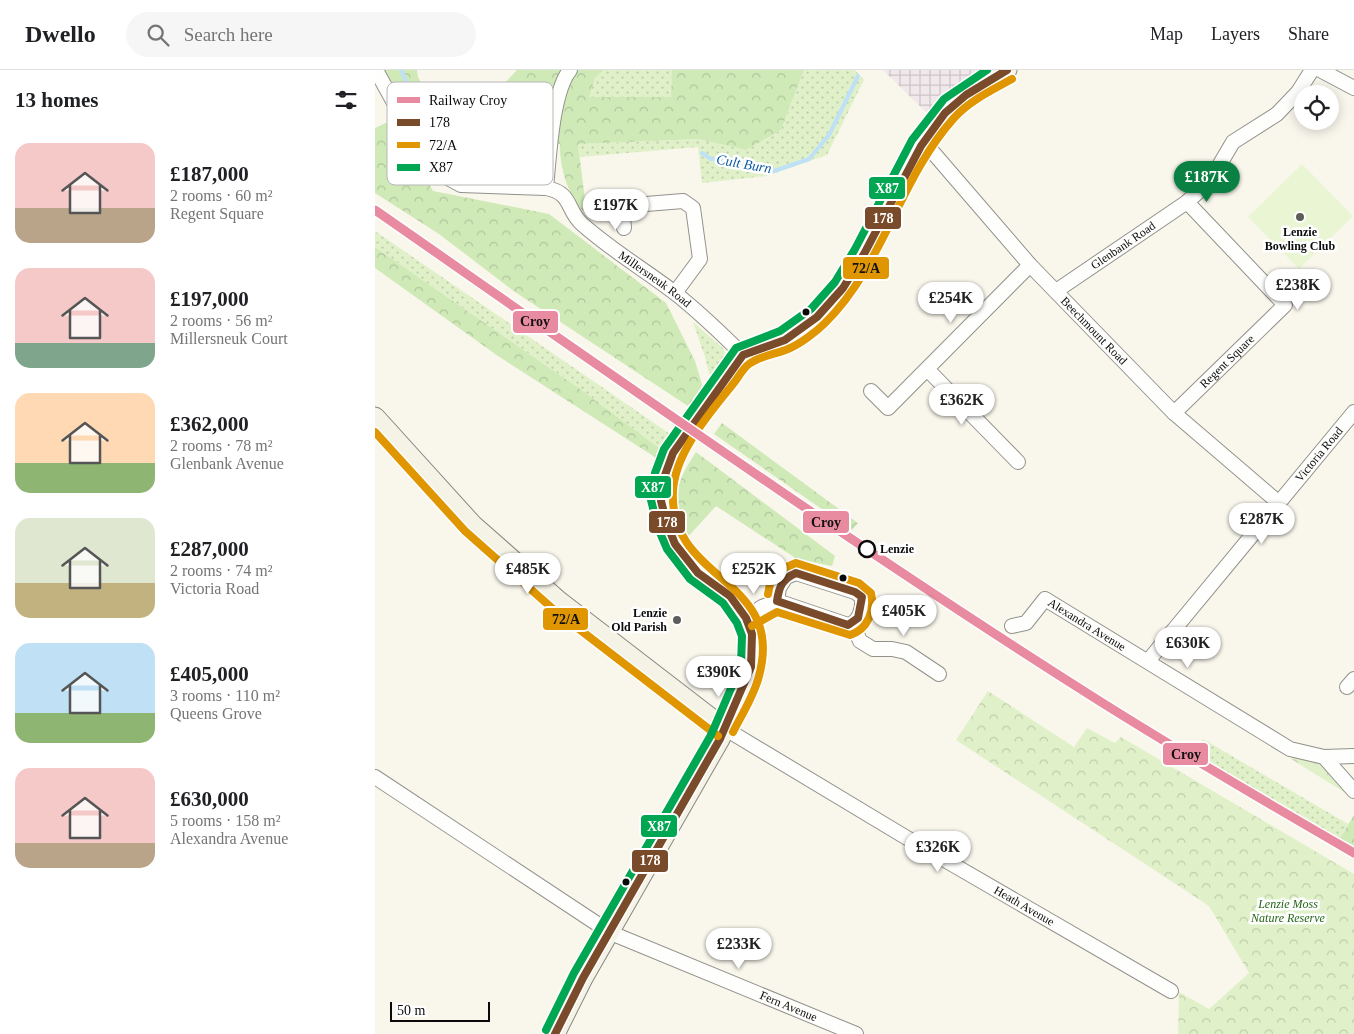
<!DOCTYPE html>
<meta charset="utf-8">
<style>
body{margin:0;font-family:"Times New Roman",serif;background:#f6f6f6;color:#202124;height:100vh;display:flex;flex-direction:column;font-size:19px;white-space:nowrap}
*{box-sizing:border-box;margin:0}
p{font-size:16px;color:#757577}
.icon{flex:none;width:28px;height:28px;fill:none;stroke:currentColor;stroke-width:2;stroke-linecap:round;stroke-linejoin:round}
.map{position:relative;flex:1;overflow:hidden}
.details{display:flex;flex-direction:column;background:#fff;width:375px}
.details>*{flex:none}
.fabs{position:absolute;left:919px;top:15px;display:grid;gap:10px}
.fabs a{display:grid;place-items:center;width:45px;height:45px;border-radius:50%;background:#fff;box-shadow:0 2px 12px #0003;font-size:25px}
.scale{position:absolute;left:15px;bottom:12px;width:100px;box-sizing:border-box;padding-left:5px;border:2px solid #0a0a0a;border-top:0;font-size:14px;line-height:18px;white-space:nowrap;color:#0a0a0a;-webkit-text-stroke:4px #fff;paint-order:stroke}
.price{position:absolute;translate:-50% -42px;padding:0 11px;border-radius:18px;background:#fff;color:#222;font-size:16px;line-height:32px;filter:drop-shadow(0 1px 2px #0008)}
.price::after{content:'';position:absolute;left:50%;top:30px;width:15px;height:11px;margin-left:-8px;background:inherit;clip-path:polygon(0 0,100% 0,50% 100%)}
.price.on{background:#0b8043;color:#fff}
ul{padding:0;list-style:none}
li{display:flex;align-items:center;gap:15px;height:125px;padding:0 15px}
li span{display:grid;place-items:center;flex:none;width:140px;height:100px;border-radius:15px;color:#555}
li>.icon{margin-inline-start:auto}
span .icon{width:60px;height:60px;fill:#fffc;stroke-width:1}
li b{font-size:21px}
h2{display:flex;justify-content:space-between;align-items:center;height:60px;padding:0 15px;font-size:21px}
header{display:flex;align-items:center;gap:30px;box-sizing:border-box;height:70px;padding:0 25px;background:#fff;border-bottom:1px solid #e0e0e0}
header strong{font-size:24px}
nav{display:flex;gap:28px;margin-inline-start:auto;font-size:18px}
.search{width:350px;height:45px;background:#f6f6f6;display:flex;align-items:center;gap:12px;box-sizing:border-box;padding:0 18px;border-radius:28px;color:#757577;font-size:19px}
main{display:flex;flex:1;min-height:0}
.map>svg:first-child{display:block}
</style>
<header>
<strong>Dwello</strong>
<div class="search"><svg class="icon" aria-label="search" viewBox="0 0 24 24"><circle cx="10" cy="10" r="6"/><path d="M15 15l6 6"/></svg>Search here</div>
<nav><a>Map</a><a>Layers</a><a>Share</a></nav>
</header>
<main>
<section class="details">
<h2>13 homes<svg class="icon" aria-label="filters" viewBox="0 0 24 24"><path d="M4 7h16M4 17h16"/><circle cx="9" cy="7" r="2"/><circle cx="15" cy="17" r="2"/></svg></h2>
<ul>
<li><span style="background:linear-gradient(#f6c9c9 65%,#b9a48a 0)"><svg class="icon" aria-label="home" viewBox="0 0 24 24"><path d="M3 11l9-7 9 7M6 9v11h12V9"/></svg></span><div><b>£187,000</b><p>2 rooms · 60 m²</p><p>Regent Square</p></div></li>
<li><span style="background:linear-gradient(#f6c9c9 75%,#7fa58c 0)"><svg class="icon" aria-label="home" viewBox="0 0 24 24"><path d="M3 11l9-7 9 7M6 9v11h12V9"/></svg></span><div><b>£197,000</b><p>2 rooms · 56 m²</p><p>Millersneuk Court</p></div></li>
<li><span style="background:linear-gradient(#ffd9b3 70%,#8fb573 0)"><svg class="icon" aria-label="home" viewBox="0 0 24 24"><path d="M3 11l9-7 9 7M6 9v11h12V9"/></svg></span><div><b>£362,000</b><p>2 rooms · 78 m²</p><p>Glenbank Avenue</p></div></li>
<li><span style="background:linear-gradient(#dfe7d0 65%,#c2b280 0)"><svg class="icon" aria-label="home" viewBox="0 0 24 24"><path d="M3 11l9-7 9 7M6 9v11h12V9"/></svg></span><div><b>£287,000</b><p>2 rooms · 74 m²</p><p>Victoria Road</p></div></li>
<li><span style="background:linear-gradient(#bfe0f5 70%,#8fb573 0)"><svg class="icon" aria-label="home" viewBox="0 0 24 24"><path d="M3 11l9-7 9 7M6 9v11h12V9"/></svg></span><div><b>£405,000</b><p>3 rooms · 110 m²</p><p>Queens Grove</p></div></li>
<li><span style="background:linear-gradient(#f6c9c9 75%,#b9a48a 0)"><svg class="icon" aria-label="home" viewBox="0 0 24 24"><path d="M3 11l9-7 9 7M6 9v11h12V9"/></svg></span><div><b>£630,000</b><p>5 rooms · 158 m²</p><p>Alexandra Avenue</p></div></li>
</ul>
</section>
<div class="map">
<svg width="979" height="964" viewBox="0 0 979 964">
<defs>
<pattern id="industrial-grid" width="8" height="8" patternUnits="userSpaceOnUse" patternTransform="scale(1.25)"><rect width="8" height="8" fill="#f0e8eb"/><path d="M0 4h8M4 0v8" fill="none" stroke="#ccc6c8"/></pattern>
<pattern id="grass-dots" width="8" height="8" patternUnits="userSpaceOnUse" patternTransform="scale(1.25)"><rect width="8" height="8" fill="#e0f1c9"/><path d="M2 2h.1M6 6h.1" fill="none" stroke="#bfcdab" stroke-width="1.8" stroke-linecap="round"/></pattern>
<pattern id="forest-crowns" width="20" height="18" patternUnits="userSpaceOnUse" patternTransform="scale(1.25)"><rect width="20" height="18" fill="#cfe9b7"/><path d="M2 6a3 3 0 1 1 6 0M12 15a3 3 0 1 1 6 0" fill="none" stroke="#b0c69c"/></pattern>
<pattern id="park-crowns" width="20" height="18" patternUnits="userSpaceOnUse" patternTransform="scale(1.25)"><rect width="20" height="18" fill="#e0f1c9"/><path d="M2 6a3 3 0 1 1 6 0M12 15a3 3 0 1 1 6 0" fill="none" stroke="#bfcdab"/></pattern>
</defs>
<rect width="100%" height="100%" fill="#f9f7ec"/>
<!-- industrial -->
<path fill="url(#industrial-grid)" d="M508,0H608L576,20L552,43Z"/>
<!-- grass -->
<g fill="url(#grass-dots)">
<path d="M229,0H297L296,27H213L220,8Z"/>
<path d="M429,0H480L489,10L452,85L392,106L327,113L323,77L205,87L203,74L324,69L371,80L406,60Z"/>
<path d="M0,161L298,366L288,381L205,319L0,177Z"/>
<path d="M318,252L349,279L351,294L337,315L330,287Z"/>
<path d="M828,669L973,754L964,770L819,683Z"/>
</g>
<!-- forest -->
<g fill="url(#forest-crowns)">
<path d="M10,0H42L43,7L70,60L102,43L142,0H229L220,8L214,27H296L297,0H429L406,60L371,80L324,69L203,74L212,146C194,128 184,98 185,74L170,71L162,105L129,108L87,107L61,93Z"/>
<path d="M17,50L58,121L174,144L291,233L320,291L330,324L319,340L140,222L64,164L0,123V58Z"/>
<path d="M0,177L205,319L288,381L286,391L123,286L0,198Z"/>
<path d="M347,353L483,453L477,460L339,364Z"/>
<path d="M321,382L460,486L457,496L422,489L341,436L311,469C298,428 297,419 321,382Z"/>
<path d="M979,745V778L964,770Z"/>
</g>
<!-- park -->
<g fill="url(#park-crowns)">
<path d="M613,621L699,677L712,658L740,673L746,667L979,804V964H803L804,922L834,939L874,903L834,836L581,670Z"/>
<path d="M917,687L946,693L971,717L969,722L916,689Z"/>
</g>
<!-- pitch -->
<path fill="#eaf5d4" d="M927,94L978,146L924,199L873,147Z"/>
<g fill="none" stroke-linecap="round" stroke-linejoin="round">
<!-- stream -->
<g stroke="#bee1f7" stroke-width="4">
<path d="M26,0C60,75 65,108 158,92"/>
<path d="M327,83L336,89L362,91L396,102L434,89L454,65L483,6"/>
</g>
<defs>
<g id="street">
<path d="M1,0L52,93L62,102L86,115L171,118"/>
<path id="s1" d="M195,0C177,22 174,89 171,118C198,123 191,140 207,154C236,180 270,200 300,223C325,243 346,263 368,285"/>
<path d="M945,0L979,18"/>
<path id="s2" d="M549,72L655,195L799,343L904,433"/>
<path d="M247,136L249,158"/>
<path d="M222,138L308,131L318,138L325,189L300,223"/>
<path id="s3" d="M681,221L812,132L835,111L858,72L902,44L923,22L937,0"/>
<path d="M552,299L643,392"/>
<path d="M496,321L513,338L655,195"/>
<path id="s4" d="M799,343L910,235L812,132"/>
<path d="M371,548L387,537L402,531L473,555C485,552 488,538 487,527L480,522L421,503L411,507L404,518L402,531"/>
<path d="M478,554L485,571L498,579H517L531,582L564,604"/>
<path id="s5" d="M637,556L651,553L670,529L915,679L949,687L979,721"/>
<path id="s6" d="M773,591L979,342"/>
<path d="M972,617L979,609"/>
<path id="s7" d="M349,658L532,768L796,921"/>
<path d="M949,687L979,686"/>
<path id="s8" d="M0,707L236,863L481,964"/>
</g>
<g id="secondary">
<path d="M0,347L97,454L184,531L349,658"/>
<path d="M180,964L208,908L345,669L376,597L377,564L371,548L355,526L323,503L300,474L292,454L286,431L290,405L298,383L368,285C494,256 497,126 570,43C586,25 612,12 632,0"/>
</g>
</defs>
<!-- street casing -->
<use href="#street" stroke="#92918c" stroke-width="16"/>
<!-- secondary casing -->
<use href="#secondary" stroke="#888782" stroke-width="21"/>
<!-- street -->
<use href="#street" stroke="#fefefc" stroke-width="14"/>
<!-- secondary -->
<use href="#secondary" stroke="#f4f3e6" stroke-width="19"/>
<defs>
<g id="bus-1">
<path d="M421,503L480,522L487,527L483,548L473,555L402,531C404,517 407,509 421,503Z"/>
<path d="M180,964L208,908L345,669L376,597L377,564L371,548L355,526L323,503L300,474L292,454L286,431L290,405L298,383L368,285L410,270L442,247L468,218L489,184L546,76L570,43L591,25L632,0"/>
</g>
<g id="bus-2">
<path d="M0,362L90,461L178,539L343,666"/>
<path d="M377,556L402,542L475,565C493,559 500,541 496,523L484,513L421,493L404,500L395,514L393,524"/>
<path d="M358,662C367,644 379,626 384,606C411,506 293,513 298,421C300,382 335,343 358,314C363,308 368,298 374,294C384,286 401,284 413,279C425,274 441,262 450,253C509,195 524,109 579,48C594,31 617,20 637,9"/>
</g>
<path id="bus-3" d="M171,960L199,903L336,665L366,595L367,566L362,553L348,533L315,509L292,479L283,458L276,430L280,403L289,379L361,278L405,261L436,239L460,212L480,179L537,70L569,29L612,0"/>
</defs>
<!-- bus-1 casing -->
<use href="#bus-1" stroke="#fff" stroke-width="11"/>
<!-- bus-2 casing -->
<use href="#bus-2" stroke="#fff" stroke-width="11"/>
<!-- bus-3 casing -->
<use href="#bus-3" stroke="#fff" stroke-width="11"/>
<!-- bus-1 -->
<use href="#bus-1" stroke="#7a4b2a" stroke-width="8"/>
<!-- bus-2 -->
<use href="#bus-2" stroke="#df9601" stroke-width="8"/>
<!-- bus-3 -->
<use href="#bus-3" stroke="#00a651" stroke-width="8"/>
<defs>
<path id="rail-1" d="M0,140C240,307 479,476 726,632C809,684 894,734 979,783"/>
</defs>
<!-- rail-1 casing -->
<use href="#rail-1" stroke="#fff" stroke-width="12"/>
<!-- rail-1 -->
<use href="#rail-1" stroke="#e88aa0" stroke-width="9"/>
</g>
<!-- markers -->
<g fill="#5e5d59" stroke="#fff" stroke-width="2">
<circle cx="925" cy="147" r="5"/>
<circle cx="302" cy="550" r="5"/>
</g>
<g fill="#0a0a0a" stroke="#fff" stroke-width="2">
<circle cx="431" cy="242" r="4.5"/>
<circle cx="468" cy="508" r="4.5"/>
<circle cx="251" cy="812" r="4.5"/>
</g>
<circle fill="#fff" stroke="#0a0a0a" stroke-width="2.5" cx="492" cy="479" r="8"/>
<g text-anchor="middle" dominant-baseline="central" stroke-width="5" stroke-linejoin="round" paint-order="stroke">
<!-- poi labels -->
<g font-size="12" font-weight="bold" fill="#0a0a0a" stroke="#fff">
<text x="925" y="162">Lenzie<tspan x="925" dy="14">Bowling Club</tspan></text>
<text x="292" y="543" text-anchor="end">Lenzie<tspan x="292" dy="14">Old Parish</tspan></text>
</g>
<!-- street labels -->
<g font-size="12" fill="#0a0a0a" stroke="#fff">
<text stroke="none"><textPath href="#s3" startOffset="81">Glenbank Road</textPath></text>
<text stroke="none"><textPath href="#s1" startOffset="266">Millersneuk Road</textPath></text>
<text stroke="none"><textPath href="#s2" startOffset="254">Beechmount Road</textPath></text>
<text stroke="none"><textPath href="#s4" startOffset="74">Regent Square</textPath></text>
<text stroke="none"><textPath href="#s6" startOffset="268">Victoria Road</textPath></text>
<text stroke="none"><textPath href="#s5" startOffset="94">Alexandra Avenue</textPath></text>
<text stroke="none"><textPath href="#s7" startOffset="349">Heath Avenue</textPath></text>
<text stroke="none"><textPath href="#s8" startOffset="475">Fern Avenue</textPath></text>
</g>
<!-- stop labels -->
<g font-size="12" font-weight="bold" fill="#0a0a0a" stroke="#fff" text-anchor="start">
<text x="505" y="479">Lenzie</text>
</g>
<!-- park labels -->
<g font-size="12" font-style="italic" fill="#236516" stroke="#fff">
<text x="913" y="834">Lenzie Moss<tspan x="913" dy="14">Nature Reserve</tspan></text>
</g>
<!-- water labels -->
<g font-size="14" font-style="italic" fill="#0a59a4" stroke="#fff">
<text transform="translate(369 94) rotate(10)">Cult Burn</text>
</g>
</g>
<!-- legend -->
<rect x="12" y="12" width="166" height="103" rx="8" fill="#fff" stroke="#b6b6b6" stroke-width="1"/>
<rect x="22" y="27" width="23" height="6" fill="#e88aa0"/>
<rect x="22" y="49" width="23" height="7" fill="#7a4b2a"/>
<rect x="22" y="72" width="23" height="6" fill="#df9601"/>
<rect x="22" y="94" width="23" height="7" fill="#00a651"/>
<g font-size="14" fill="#0a0a0a">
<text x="54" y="35">Railway Croy</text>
<text x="54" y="57">178</text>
<text x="54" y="80">72/A</text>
<text x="54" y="102">X87</text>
</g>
<g stroke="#fff" stroke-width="2">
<rect x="493" y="106" width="38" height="24" rx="5" fill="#00a651"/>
<rect x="489" y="136" width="38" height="24" rx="5" fill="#7a4b2a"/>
<rect x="467" y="186" width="48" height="24" rx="5" fill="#df9601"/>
<rect x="137" y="240" width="47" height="24" rx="5" fill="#e88aa0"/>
<rect x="259" y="405" width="38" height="24" rx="5" fill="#00a651"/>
<rect x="427" y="440" width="48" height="24" rx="5" fill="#e88aa0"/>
<rect x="273" y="440" width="38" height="24" rx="5" fill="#7a4b2a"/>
<rect x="167" y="537" width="47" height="24" rx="5" fill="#df9601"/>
<rect x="787" y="672" width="47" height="24" rx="5" fill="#e88aa0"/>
<rect x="265" y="744" width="38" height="24" rx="5" fill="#00a651"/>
<rect x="256" y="779" width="38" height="24" rx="5" fill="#7a4b2a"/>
</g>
<g font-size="14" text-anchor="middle" font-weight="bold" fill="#fff">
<text x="512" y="123">X87</text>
<text x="508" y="153">178</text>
<text x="278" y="422">X87</text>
<text x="292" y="457">178</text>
<text x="284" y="761">X87</text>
<text x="275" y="795">178</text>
</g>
<g font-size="14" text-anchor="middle" font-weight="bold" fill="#111">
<text x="491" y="203">72/A</text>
<text x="160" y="256">Croy</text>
<text x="451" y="457">Croy</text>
<text x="191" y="554">72/A</text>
<text x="811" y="689">Croy</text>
</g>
</svg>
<div class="fabs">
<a><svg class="icon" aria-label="locate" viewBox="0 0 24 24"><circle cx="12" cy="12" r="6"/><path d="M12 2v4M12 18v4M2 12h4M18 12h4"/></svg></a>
</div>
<div class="scale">50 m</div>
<b class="price on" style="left:832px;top:133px">£187K</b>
<b class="price" style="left:241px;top:161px">£197K</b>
<b class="price" style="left:923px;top:241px">£238K</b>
<b class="price" style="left:576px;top:254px">£254K</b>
<b class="price" style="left:587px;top:356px">£362K</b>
<b class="price" style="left:887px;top:475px">£287K</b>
<b class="price" style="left:153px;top:525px">£485K</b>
<b class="price" style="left:379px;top:525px">£252K</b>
<b class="price" style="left:529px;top:567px">£405K</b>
<b class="price" style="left:813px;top:599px">£630K</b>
<b class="price" style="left:344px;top:628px">£390K</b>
<b class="price" style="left:563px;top:803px">£326K</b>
<b class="price" style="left:364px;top:900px">£233K</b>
</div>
</main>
